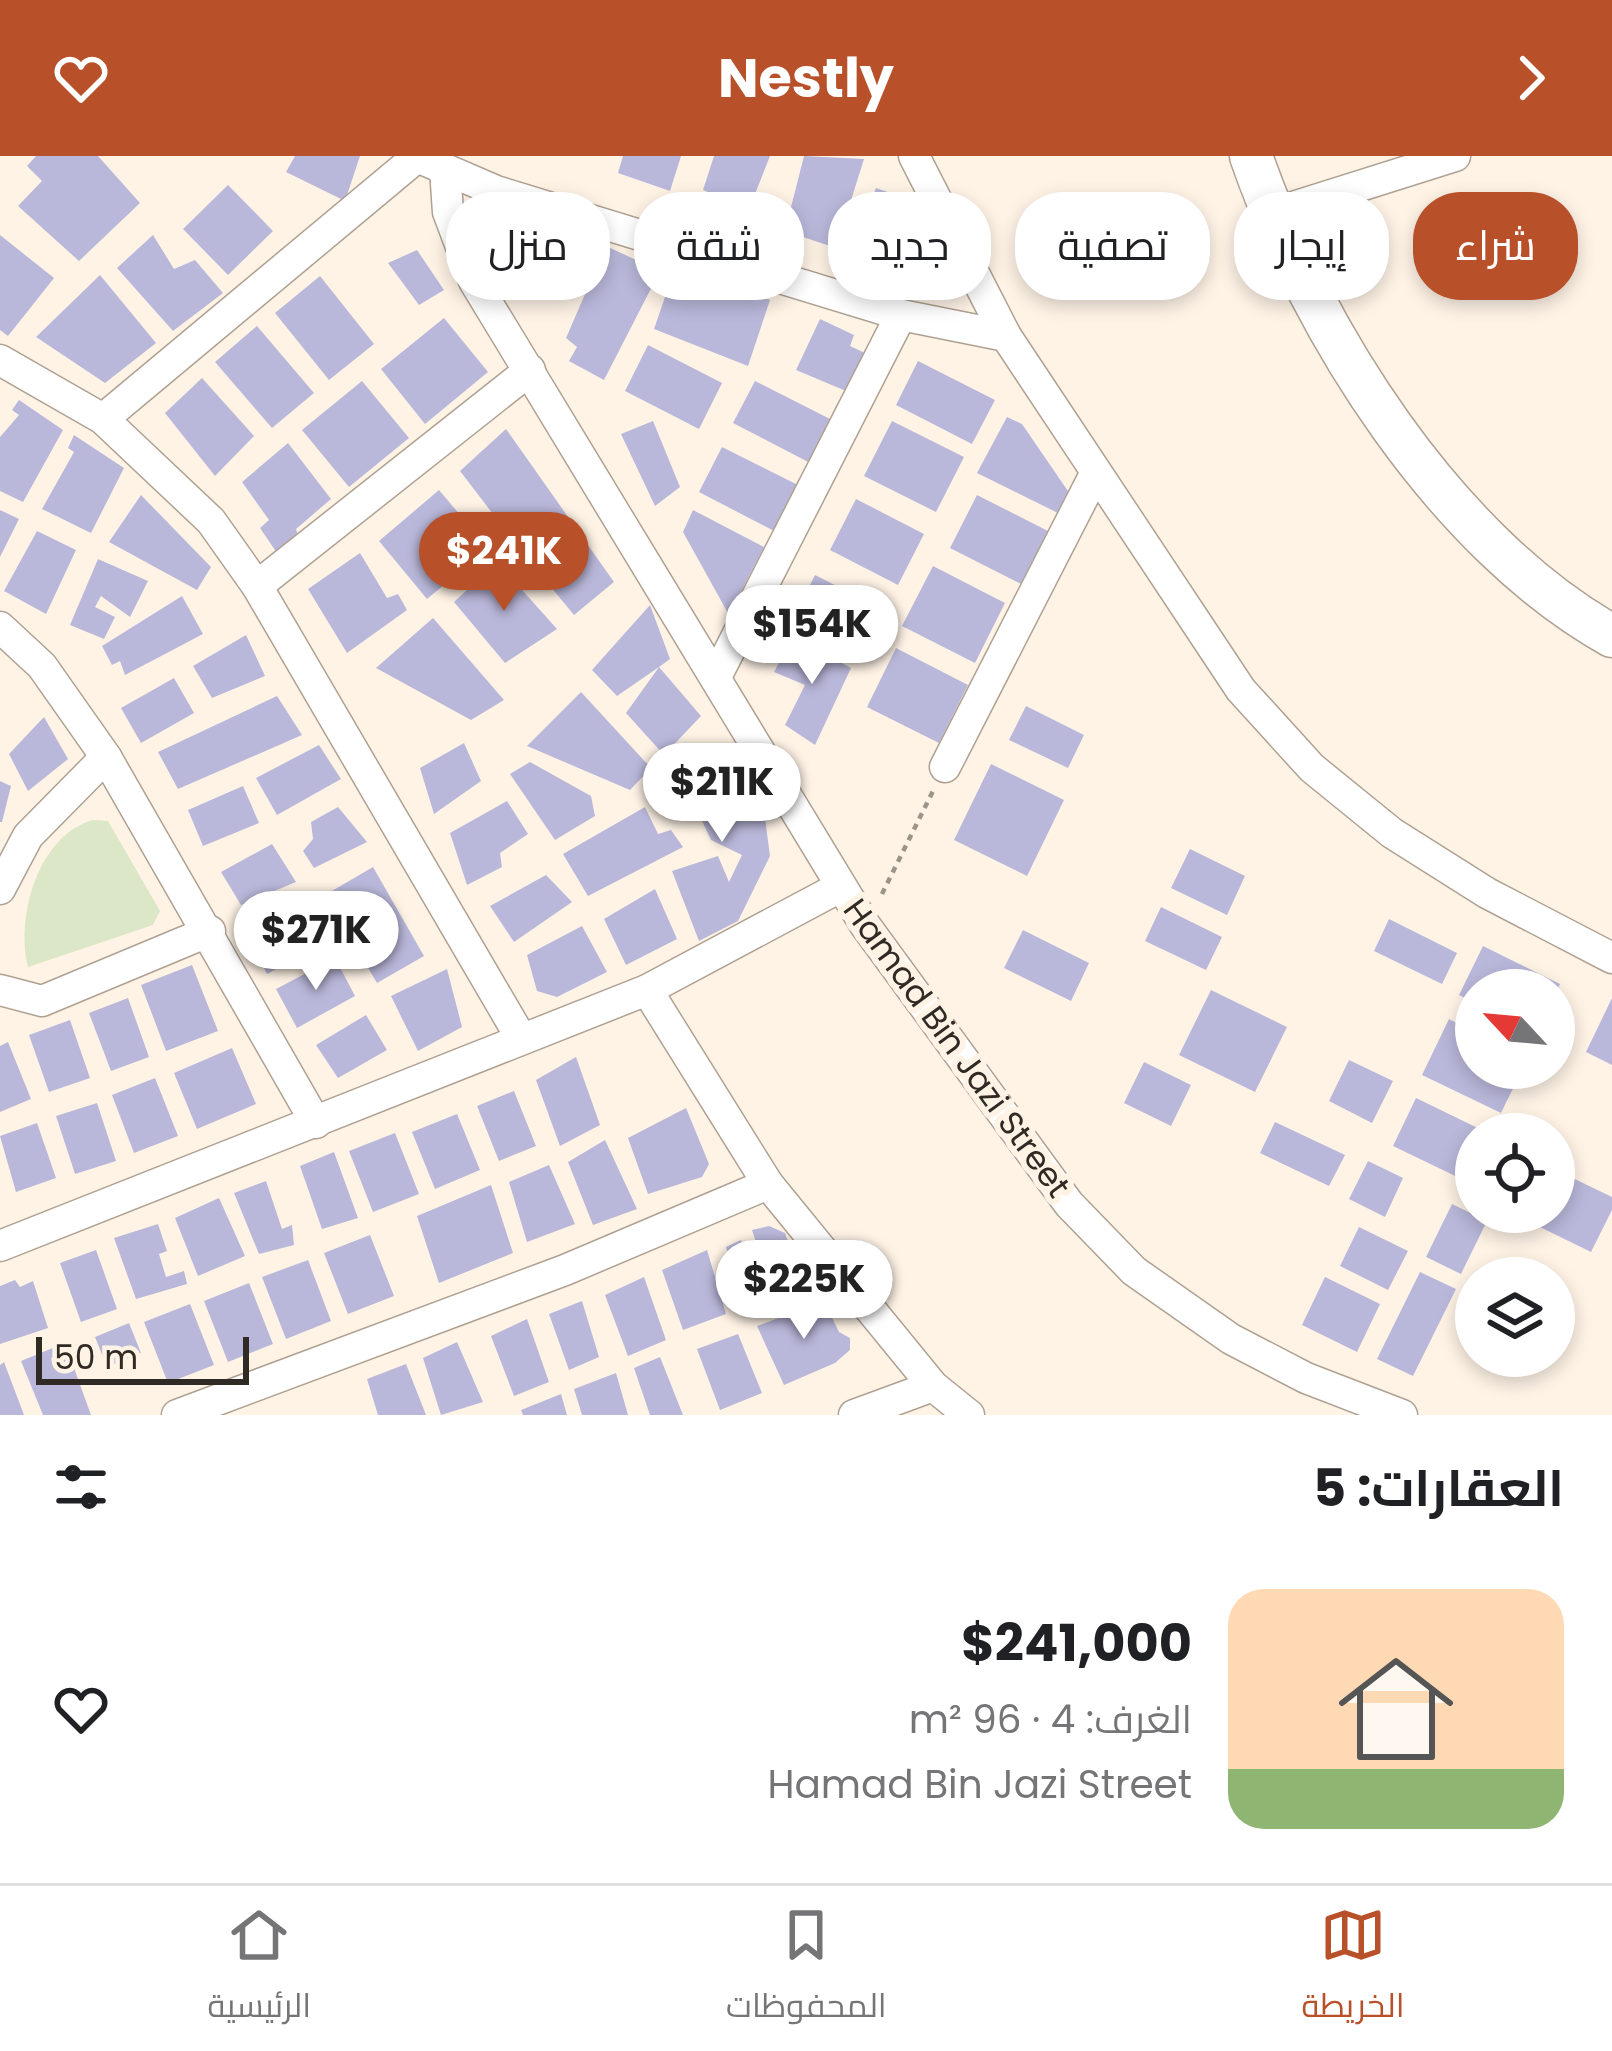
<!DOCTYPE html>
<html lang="ar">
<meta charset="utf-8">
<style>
body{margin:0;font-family:Poppins,Cairo,sans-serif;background:#f2f2f2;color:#202124;direction:rtl;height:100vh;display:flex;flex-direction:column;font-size:45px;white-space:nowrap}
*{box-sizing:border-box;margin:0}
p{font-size:39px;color:#757577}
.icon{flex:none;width:66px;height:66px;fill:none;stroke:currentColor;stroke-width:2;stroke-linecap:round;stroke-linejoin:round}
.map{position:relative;height:1259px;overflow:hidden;direction:ltr}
.drawer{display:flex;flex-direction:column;background:#fff;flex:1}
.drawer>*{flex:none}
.hud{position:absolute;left:36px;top:36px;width:1542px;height:108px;direction:rtl;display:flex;gap:24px}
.needle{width:78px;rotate:296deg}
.controls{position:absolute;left:1455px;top:813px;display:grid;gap:24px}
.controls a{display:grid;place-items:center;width:120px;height:120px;border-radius:50%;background:#fff;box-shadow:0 6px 18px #0003;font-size:60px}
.scale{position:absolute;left:36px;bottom:30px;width:213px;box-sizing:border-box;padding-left:12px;border:6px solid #302a24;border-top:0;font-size:33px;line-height:42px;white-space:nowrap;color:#302a24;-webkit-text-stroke:9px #fff3e6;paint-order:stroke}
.price{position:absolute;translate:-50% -102px;padding:0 27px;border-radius:42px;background:#fff;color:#222;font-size:39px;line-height:78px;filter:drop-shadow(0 3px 6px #0008)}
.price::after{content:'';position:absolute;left:50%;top:72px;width:36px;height:27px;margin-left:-18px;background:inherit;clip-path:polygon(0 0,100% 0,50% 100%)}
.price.active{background:#b85129;color:#fff}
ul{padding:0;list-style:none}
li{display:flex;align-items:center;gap:36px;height:300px;padding:0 48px}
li+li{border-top:3px solid #e0e0e0}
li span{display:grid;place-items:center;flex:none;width:336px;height:240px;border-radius:36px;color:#555}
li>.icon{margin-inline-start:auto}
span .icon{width:144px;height:144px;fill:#fffc;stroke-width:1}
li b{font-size:51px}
h2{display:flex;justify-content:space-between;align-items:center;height:144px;padding:0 48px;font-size:51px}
.pill{padding:0 42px;border-radius:48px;background:#fff;box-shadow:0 6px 18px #0003;font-size:42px;line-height:108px}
.pill.active{background:#b85129;color:#fff}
header{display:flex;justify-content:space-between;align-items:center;height:156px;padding:0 48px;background:#b85129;color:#fff;font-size:54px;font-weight:700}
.tabs{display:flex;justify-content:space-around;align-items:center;height:168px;border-top:3px solid #e0e0e0;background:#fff;font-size:33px;color:#757577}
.tabs a{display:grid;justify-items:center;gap:6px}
.tabs .active{color:#b85129}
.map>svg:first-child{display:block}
</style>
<header><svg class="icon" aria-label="forward" viewBox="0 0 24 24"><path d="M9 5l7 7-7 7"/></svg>Nestly<svg class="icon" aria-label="heart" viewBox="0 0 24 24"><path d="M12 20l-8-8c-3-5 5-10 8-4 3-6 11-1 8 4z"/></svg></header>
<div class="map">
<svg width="1612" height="1259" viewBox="0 0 1612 1259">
<rect width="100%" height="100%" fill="#fff3e6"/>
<!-- green -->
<path fill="#dbe7c6" d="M93,664L108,665L160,755L153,769L28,811C15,762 38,679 93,664Z"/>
<!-- building -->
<g fill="#bab8da">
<path d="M36,0H98L140,47L79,105L18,50L42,25L27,10Z"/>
<path d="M295,0H360L345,45L286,16Z"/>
<path d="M623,0H681L670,35L618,17Z"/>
<path d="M714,0H770L749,53L703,34Z"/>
<path d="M804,0L864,3L836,92L785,75Z"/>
<path d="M228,29L273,75L228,119L183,73Z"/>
<path d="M876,32L914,45L927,106L907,129L851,95Z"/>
<path d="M520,63L587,92L565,137L546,142L519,129L498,97Z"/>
<path d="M0,79L54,122L8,180L0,174Z"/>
<path d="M153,79L174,113L195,104L223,137L173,175L117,112Z"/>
<path d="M606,90L660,115L604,224L569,205L577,191L566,182Z"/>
<path d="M417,94L444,134L419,149L388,107Z"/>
<path d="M675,112L770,144L748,210L654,173Z"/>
<path d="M100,119L156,187L105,227L36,181Z"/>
<path d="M320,120L374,188L329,224L275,157Z"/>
<path d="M444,162L488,216L425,268L381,213Z"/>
<path d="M820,163L854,179L850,190L865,197L846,235L796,214Z"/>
<path d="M257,170L314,237L272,272L215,206Z"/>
<path d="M648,189L722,227L699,273L625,235Z"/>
<path d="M918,205L995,244L972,288L896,249Z"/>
<path d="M202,222L254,280L215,320L165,257Z"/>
<path d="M362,225L409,282L349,331L302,274Z"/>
<path d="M755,225L836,266L814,309L733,267Z"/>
<path d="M19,244L63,274L23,346L0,335V281L19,259L12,254Z"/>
<path d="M1007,261L1022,268L1070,338L1060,358L977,317Z"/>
<path d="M653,265L680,331L655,350L621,278Z"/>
<path d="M892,265L964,301L936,356L864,320Z"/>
<path d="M506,273L614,426L574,459L517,390L530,378L516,362L506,375L460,315Z"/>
<path d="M74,279L124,312L91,377L42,353L74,296L68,292Z"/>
<path d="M288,287L331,343L296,373L300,385L277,397L260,372L269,364L242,326Z"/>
<path d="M722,291L800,330L776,376L699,336Z"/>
<path d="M439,334L488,392L427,443L379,385Z"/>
<path d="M141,339L211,411L197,434L109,386Z"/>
<path d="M977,339L1050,376L1023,429L950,392Z"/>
<path d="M856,343L924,378L898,429L830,394Z"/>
<path d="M0,354L19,363L0,401Z"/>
<path d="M693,354L764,391L729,459L683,376Z"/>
<path d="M37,375L76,394L46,458L4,435Z"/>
<path d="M360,397L387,442L398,438L407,454L347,497L308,433Z"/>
<path d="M98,403L148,425L130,461L101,440L95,451L115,461L104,483L70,469Z"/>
<path d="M497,406L557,473L505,507L454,446Z"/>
<path d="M933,410L1005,447L975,507L902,470Z"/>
<path d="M815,419L882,453L860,497L793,463Z"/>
<path d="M182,440L203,478L125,519L120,505L112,509L102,490Z"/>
<path d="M650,449L670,503L659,511L701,560L664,599L626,557L659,511L617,540L592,514Z"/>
<path d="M433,462L504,544L471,564L376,512Z"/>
<path d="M246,479L265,520L212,542L193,510Z"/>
<path d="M793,481L851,512L815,589L785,569L805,529L774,516Z"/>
<path d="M896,492L968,529L939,587L867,551Z"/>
<path d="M174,522L194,557L141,587L121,552Z"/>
<path d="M581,536L651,612L630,634L527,590Z"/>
<path d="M277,540L302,579L178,633L158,596Z"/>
<path d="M1026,550L1084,579L1068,612L1009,584Z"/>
<path d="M44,561L68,603L28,635L9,598Z"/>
<path d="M464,587L481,625L434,658L420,612Z"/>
<path d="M319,589L341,623L277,659L256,622Z"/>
<path d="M715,589L765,662L770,700L738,765L699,785L672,715L718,700L729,726L742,699L711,684L679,616Z"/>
<path d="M530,606L591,640L595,660L555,684L510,618Z"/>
<path d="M991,608L1064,644L1027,720L954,684Z"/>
<path d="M0,625L11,630L2,666H0Z"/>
<path d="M243,630L259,667L203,690L188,654Z"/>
<path d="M507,645L528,678L500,697L502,711L467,729L450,677Z"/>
<path d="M338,651L367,686L314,712L303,695L313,683L311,666Z"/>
<path d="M645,651L658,678L671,674L683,691L588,740L563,698Z"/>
<path d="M272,688L296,726L241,749L221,716Z"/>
<path d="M1190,693L1245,720L1227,759L1171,732Z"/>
<path d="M373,711L424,800L377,827L325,739Z"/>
<path d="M546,719L572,746L514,786L490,750Z"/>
<path d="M655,733L677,783L626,809L604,763Z"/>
<path d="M304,746L325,787L267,818L246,776Z"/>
<path d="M1161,751L1222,781L1206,814L1145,785Z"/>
<path d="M1389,763L1457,797L1442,828L1374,795Z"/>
<path d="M582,770L607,816L557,841L537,835L527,799Z"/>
<path d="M1023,774L1089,807L1071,845L1004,812Z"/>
<path d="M1483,790L1560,828L1557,834H1476V848L1459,839Z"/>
<path d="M335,802L355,840L297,872L276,833Z"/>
<path d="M192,809L218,875L166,895L141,829Z"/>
<path d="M447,813L462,871L418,895L391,840Z"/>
<path d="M1211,834L1287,871L1255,936L1179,899Z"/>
<path d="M128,842L149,901L111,915L89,857Z"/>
<path d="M1612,842V909L1586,896Z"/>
<path d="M366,859L387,894L338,922L316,889Z"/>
<path d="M1449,863L1476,877V912H1523L1501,957L1422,919Z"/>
<path d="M70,864L90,922L49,936L29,879Z"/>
<path d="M8,886L31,943L0,956V890Z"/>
<path d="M232,892L256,948L197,973L174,917Z"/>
<path d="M576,901L600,969L560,990L536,924Z"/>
<path d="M1349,904L1393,925L1372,967L1329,945Z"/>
<path d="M1144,906L1191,929L1171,970L1124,947Z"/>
<path d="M155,922L178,980L134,997L112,939Z"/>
<path d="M514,935L536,990L499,1005L477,950Z"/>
<path d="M1416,942L1490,978H1476V1030L1393,990Z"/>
<path d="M97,947L116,1005L75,1018L56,960Z"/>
<path d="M686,952L709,1008L702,1021L648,1038L628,982Z"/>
<path d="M457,958L480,1014L435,1033L412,976Z"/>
<path d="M1275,966L1345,999L1329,1030L1260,997Z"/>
<path d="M37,967L56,1022L16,1036L0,980Z"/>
<path d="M395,977L419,1038L373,1056L349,995Z"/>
<path d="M605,984L637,1053L593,1069L568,1006Z"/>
<path d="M334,996L358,1062L322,1073L300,1010Z"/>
<path d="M1368,1005L1403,1022L1385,1061L1349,1043Z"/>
<path d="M549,1009L575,1068L527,1086L509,1026Z"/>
<path d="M1554,1013L1612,1041V1054L1591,1096L1509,1056H1554Z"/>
<path d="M266,1025L282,1073L292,1069L294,1089L259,1098L234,1037Z"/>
<path d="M491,1029L513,1097L439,1127L417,1060Z"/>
<path d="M219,1042L245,1100L198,1120L175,1062Z"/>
<path d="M1452,1048L1487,1065L1461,1118L1426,1101Z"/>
<path d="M158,1068L167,1095L159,1098L166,1121L184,1115L187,1128L136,1143L114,1082Z"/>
<path d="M769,1070L785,1077L805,1133L746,1150L726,1091L741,1084L746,1103L760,1099L752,1074Z"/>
<path d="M1359,1071L1408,1095L1388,1134L1340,1110Z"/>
<path d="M370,1079L394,1140L348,1158L324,1097Z"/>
<path d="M96,1094L117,1153L81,1166L60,1107Z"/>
<path d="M707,1094L726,1158L683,1174L662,1114Z"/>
<path d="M308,1104L331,1165L286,1183L262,1121Z"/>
<path d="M1420,1116L1456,1133L1413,1220L1377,1203Z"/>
<path d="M644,1121L666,1184L628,1200L605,1139Z"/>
<path d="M1325,1121L1380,1148L1357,1196L1302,1169Z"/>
<path d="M15,1124L20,1131L33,1125L48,1172L0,1188V1130Z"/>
<path d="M249,1127L273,1188L228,1206L204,1145Z"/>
<path d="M582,1145L599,1201L569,1214L549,1158Z"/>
<path d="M824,1145L839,1176L850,1182V1194L835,1207L784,1229L757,1170Z"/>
<path d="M190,1148L214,1209L168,1227L144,1166Z"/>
<path d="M527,1163L549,1226L514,1240L491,1180Z"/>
<path d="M129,1167L141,1197L107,1211L95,1181Z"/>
<path d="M738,1178L762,1237L720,1254L697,1193Z"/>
<path d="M457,1186L483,1246L441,1259L423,1202Z"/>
<path d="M65,1187L91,1259H43L21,1205Z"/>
<path d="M660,1201L683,1259H650L634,1212Z"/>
<path d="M4,1206L24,1259H0V1209Z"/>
<path d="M406,1208L426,1259H378L367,1223Z"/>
<path d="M616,1217L628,1259H582L574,1233Z"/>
<path d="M561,1238L567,1259H523L521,1254Z"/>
</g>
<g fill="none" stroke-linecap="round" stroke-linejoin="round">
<defs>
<g id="street">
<path d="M415,0L496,35L901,159L1006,180"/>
<path d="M914,0L1006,180L1241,534L1312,612L1392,677L1487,737L1612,802"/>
<path d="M445,13L448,56L474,125L865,769L1069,1048L1134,1115L1231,1183L1306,1222L1402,1259"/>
<path d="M1271,58L1455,0"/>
<path d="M0,204L103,263L211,365L257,430L521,882"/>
<path d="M103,263L417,1"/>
<path d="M257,430L530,214"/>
<path d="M0,471L42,510L106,601L316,967"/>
<path d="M717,519L901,159"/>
<path d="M945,611L1094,320"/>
<path d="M0,733L28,680L106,601"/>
<path d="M0,834L42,845L210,775"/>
<path d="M647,834L768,1028L933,1230L969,1259"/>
<path d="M0,1090L647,834L840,731"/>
<path d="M177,1259L565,1114L768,1028"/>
<path d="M854,1259L933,1230"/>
</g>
<path id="secondary" d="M1251,0C1312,176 1446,387 1612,480"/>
</defs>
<!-- street casing -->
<use href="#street" stroke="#afa192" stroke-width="33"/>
<!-- secondary casing -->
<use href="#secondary" stroke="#afa192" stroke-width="45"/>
<!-- path -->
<path stroke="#9c9389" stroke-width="4.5" stroke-dasharray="6 6" stroke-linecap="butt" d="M882,738L933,635"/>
<!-- street -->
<use href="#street" stroke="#fff" stroke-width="30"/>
<!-- secondary -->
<use href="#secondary" stroke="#fff" stroke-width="42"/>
</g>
<g text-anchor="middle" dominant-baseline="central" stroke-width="12" stroke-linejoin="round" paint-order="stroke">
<!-- street labels -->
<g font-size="33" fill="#302a24" stroke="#fff3e6">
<text transform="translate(957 892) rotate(54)">Hamad Bin Jazi Street</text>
</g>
</g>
</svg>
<div class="controls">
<a><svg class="needle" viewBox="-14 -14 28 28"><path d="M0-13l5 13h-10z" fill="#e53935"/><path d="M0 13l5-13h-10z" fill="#757577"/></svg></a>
<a><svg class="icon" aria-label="locate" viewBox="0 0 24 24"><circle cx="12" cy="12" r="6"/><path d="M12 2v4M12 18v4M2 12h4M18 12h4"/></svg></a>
<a><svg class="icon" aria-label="layers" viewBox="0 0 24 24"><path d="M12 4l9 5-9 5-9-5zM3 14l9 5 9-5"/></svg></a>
</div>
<div class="scale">50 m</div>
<b class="price active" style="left:504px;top:458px">$241K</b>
<b class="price" style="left:812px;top:531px">$154K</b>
<b class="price" style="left:722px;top:689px">$211K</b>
<b class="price" style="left:316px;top:837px">$271K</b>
<b class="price" style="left:804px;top:1186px">$225K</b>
<div class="hud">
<a class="pill active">شراء</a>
<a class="pill">إيجار</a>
<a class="pill">تصفية</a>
<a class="pill">جديد</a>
<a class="pill">شقة</a>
<a class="pill">منزل</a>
</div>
</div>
<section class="drawer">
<h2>العقارات: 5<svg class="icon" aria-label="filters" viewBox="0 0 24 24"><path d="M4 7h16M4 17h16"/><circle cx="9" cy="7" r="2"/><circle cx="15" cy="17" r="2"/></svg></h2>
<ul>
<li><span style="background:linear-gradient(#ffd9b3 75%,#8fb573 0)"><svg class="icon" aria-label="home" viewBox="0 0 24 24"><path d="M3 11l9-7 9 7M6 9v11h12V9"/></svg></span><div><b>$241,000</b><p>الغرف: 4 · 96 m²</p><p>Hamad Bin Jazi Street</p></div><svg class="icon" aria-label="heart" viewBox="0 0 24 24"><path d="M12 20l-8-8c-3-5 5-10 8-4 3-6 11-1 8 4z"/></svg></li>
</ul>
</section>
<nav class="tabs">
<a class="active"><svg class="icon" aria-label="map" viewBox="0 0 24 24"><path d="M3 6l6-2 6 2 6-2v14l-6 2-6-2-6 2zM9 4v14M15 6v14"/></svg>الخريطة</a>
<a><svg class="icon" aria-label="saved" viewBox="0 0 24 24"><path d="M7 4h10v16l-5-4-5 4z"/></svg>المحفوظات</a>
<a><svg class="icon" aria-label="home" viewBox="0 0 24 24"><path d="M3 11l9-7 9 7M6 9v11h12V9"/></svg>الرئيسية</a>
</nav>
